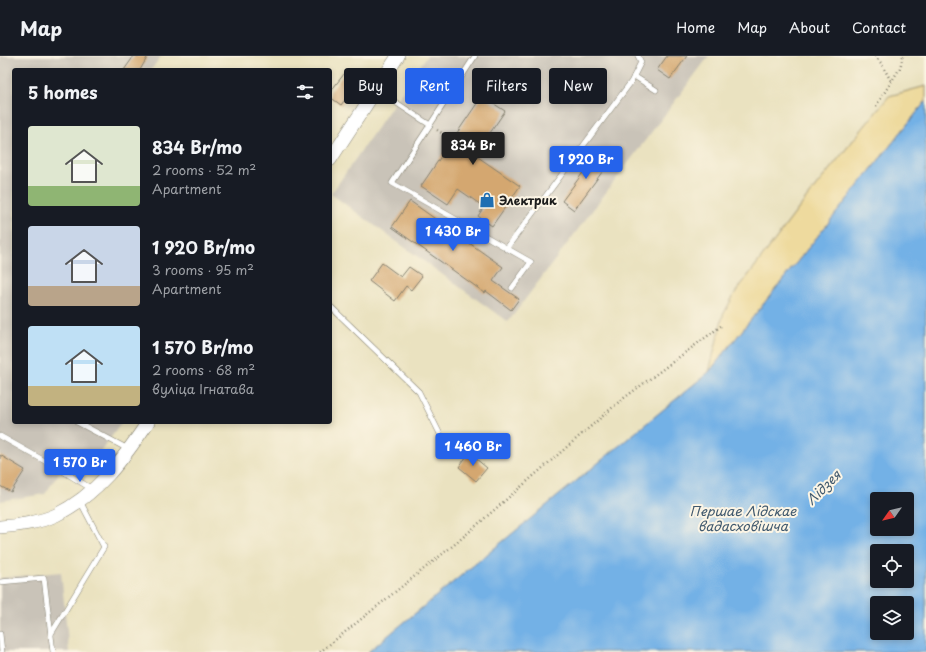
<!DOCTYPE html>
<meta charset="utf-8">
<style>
body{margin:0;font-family:"Playpen Sans",sans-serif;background:#242831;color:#f1f3f6;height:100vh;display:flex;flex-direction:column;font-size:15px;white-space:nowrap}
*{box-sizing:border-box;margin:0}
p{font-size:13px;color:#9ea1a6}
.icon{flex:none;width:22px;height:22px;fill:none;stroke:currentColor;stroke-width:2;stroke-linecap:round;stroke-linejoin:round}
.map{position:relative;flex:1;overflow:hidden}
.details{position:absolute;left:12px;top:12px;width:320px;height:356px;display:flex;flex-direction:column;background:#171b24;border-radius:4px;box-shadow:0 2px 6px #0003}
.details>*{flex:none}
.hud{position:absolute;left:344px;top:12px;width:380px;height:36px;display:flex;gap:8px}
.needle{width:26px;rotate:236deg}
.fabs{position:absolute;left:870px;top:436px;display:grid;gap:8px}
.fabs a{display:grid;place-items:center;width:44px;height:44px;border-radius:4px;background:#171b24;box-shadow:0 2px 6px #0003;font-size:20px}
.price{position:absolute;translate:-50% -34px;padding:0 9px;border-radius:4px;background:#2563eb;color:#fff;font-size:13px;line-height:26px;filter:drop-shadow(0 1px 2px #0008)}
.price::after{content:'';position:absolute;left:50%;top:24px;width:12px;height:9px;margin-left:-6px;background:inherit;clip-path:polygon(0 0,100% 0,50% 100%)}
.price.selected{background:#222;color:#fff}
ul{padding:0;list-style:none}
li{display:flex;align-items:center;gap:12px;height:100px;padding:0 16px}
li span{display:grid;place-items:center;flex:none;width:112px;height:80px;border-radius:4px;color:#555}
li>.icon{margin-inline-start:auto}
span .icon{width:48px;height:48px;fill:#fffc;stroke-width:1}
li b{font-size:17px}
h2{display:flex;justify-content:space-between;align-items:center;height:48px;padding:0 16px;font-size:17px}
.tag{padding:0 14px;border-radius:4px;background:#171b24;box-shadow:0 2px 6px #0003;font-size:14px;line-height:36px}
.tag.selected{background:#2563eb;color:#fff}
header{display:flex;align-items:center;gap:24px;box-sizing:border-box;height:56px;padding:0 20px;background:#171b24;border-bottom:1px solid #363941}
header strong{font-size:19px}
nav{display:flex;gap:22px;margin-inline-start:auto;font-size:14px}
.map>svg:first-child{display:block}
</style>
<header>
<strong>Map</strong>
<nav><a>Home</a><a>Map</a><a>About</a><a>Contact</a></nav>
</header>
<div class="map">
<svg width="926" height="596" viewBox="0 0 926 596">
<rect width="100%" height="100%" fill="#fcf5e5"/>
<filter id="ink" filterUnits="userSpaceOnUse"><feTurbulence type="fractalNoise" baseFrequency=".025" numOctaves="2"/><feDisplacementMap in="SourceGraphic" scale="8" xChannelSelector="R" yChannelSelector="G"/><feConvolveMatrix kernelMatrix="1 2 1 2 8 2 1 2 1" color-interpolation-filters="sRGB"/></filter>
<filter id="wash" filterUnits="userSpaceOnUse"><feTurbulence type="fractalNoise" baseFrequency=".012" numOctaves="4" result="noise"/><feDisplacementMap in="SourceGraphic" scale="16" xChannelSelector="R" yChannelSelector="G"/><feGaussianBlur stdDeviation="0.9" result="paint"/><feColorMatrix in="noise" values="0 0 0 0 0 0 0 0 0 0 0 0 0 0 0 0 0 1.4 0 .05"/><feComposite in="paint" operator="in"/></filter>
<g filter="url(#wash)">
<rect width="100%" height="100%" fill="#eae2c0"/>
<!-- industrial -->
<g fill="#c9c3b8">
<path d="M0,0H161L151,14H14V366H122L93,406L72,393L61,414L45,438L0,445Z"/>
<path d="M427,0H709L508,266L331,138Z"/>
<path d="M61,516L69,596H0V522Z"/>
</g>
<!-- sand -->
<path fill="#eeda9e" stroke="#857b5d" d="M926,30V45L709,316L723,259L735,237L808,140L889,40Z"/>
<!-- water -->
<path fill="#73b1e6" stroke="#486681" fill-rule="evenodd" d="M926,45V596H368L709,316ZM877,443H907V473H877ZM877,495H907V525H877ZM877,547H907V577H877Z"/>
<g id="blocks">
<!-- building -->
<g fill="#d4a76f">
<path d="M134,0H148L140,14H124Z"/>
<path d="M667,0H687L670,23L657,14Z"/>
<path d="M348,13L361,23L341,49L330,41V36Z"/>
<path d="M482,40L505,55L475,99L520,130L492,170L478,160L484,151L458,133L448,148L421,130Z"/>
<path d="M599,95L611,104L574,154L562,145Z"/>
<path d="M410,145L503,211L493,225L519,243L511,254L486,235L485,237L392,171Z"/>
<path d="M382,207L401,221L409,211L422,220L411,234L406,230L395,245L369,225Z"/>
<path d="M469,397L487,412L476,425L459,411Z"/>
<path d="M0,399L25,414L11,436L0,430Z"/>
</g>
</g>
</g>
<g filter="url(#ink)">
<use href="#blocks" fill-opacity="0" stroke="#837f6e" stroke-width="1"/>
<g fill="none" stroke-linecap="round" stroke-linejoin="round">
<defs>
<g id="service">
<path d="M475,0L392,127L531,206L512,232"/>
<path d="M634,20L656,34"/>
<path d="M377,34L430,69"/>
<path d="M506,193L631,26L641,6L638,0"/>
<path d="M330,250L419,336L441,380"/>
<path d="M77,366L128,393"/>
<path d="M0,380L61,414L92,433"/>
<path d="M0,526L44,522L53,596"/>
<path d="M0,578L2,596"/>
<path d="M51,578L104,491L80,445"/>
</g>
<g id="tertiary">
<path d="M330,104L398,0"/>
<path d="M0,471C17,470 41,466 56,459C97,439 124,402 148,366"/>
</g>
</defs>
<!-- service casing -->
<use href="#service" stroke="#837f6e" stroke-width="6"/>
<!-- tertiary casing -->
<use href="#tertiary" stroke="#837f6e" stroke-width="14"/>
<!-- path -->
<g stroke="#837f6e" stroke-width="2.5" stroke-dasharray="1 3" stroke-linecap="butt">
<path d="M875,0L881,7L891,25"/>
<path d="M876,50L900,12L903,0"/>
<path d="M437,74L453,84"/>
<path d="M320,596L455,488L620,345L721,270"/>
</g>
<!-- service -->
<use href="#service" stroke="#fff" stroke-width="5"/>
<!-- tertiary -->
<use href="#tertiary" stroke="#fff" stroke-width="13"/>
</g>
</g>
<!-- icons -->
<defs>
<symbol id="shop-bare" viewBox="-9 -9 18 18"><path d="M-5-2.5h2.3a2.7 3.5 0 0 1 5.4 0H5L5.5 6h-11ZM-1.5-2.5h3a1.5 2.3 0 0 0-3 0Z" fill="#1f6fb2" stroke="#fcf5e5" stroke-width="2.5" paint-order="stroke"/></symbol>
</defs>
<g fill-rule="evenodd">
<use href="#shop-bare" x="476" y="133" width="22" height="22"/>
</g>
<g text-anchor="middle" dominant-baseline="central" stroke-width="4" stroke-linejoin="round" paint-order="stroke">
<!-- poi labels -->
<g font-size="12" font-weight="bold" fill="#1c1c1c" stroke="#fcf5e5" text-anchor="start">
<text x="499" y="144">Электрик</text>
</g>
<!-- water labels -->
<g font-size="13" font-style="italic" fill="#3f586d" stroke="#fcf5e5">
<text transform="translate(823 431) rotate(-45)">Лідзея</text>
<text x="743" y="454">Першае Лідскае<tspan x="743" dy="15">вадасховішча</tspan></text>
</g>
</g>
</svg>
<div class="fabs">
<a><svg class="needle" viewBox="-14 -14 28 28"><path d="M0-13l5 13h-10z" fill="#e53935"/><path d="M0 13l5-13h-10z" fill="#9ea1a6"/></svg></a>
<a><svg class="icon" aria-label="locate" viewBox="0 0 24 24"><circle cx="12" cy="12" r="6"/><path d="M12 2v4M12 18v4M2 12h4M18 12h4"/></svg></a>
<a><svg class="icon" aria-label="layers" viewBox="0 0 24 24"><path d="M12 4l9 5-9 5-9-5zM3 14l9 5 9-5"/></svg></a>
</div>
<b class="price selected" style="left:473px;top:110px">834 Br</b>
<b class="price" style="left:586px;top:124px">1 920 Br</b>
<b class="price" style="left:453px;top:196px">1 430 Br</b>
<b class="price" style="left:473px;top:411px">1 460 Br</b>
<b class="price" style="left:80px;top:427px">1 570 Br</b>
<div class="hud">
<a class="tag">Buy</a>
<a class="tag selected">Rent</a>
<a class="tag">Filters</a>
<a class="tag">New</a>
</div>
<section class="details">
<h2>5 homes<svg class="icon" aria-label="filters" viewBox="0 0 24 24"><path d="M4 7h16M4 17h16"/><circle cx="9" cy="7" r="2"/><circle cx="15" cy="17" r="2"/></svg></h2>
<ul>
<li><span style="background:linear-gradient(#dfe7d0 75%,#8fb573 0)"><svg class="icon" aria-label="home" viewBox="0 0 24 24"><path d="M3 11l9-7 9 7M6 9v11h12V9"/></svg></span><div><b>834 Br/mo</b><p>2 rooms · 52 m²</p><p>Apartment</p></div></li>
<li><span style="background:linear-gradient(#c9d6e8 75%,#b9a48a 0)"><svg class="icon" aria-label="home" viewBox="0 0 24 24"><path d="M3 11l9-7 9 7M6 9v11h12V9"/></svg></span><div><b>1 920 Br/mo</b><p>3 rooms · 95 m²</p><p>Apartment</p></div></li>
<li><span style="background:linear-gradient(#bfe0f5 75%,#c2b280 0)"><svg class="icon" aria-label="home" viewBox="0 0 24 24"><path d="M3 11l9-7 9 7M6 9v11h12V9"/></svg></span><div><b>1 570 Br/mo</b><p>2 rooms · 68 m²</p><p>вуліца Ігнатава</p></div></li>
</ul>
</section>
</div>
